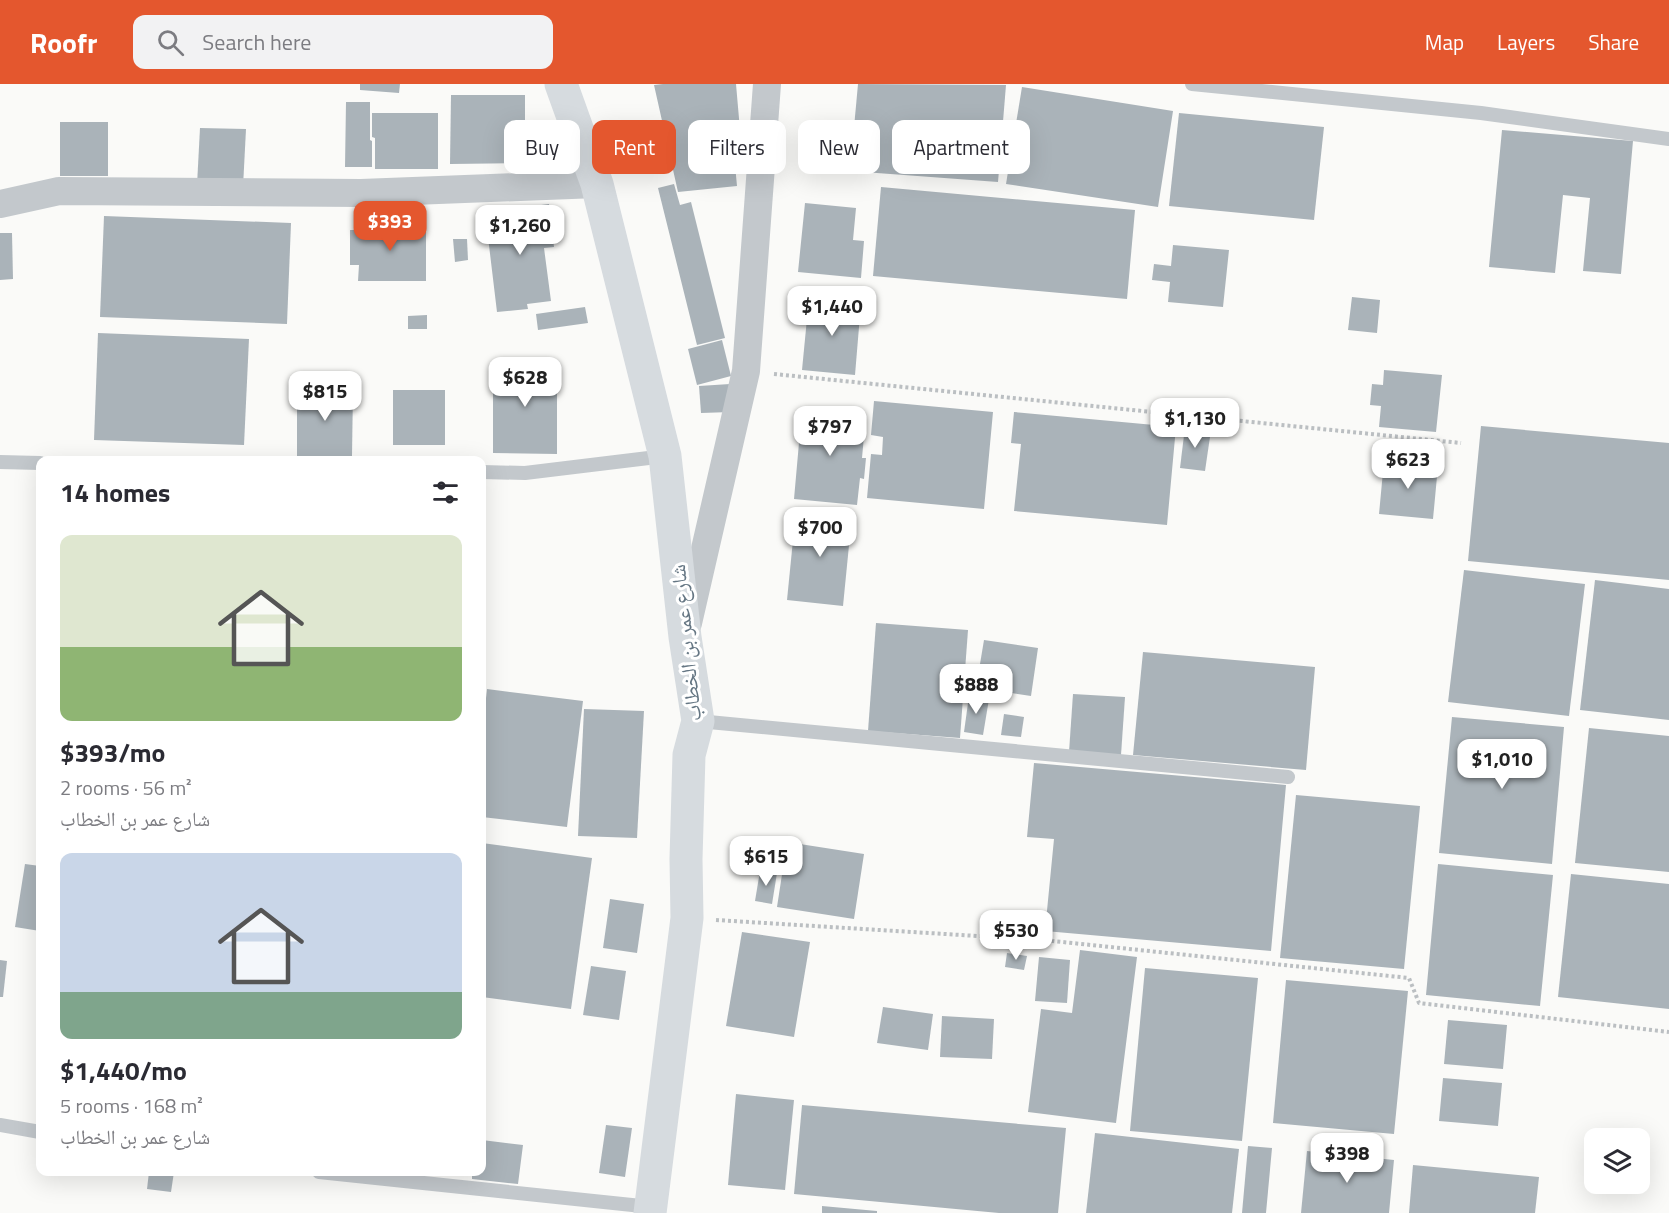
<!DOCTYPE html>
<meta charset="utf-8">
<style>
body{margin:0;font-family:"Titillium Web","Noto Naskh Arabic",sans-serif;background:#f2f2f3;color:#2b2b33;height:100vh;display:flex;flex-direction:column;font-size:22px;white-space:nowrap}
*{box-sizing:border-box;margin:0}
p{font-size:20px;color:#7c7c81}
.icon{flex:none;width:33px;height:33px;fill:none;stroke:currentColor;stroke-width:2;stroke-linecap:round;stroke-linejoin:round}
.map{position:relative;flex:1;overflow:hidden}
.details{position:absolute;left:36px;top:372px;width:450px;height:720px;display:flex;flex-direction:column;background:#fff;border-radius:12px;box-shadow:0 6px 24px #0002}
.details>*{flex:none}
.top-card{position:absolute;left:504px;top:36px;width:570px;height:54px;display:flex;gap:12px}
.tools{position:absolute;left:1584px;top:1044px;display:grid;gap:12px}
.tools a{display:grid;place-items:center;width:66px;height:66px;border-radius:12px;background:#fff;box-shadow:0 6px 24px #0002;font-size:30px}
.price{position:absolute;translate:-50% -51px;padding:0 14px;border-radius:12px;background:#fff;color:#222;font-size:20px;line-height:39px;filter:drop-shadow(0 2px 3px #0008)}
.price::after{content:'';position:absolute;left:50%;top:36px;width:18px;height:14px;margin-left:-9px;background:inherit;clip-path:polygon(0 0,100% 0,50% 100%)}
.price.selected{background:#e4572e;color:#fff}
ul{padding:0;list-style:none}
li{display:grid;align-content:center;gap:12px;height:318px;padding:0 24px}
li span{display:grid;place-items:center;height:186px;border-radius:12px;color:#555}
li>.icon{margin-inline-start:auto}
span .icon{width:108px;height:108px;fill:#fffc;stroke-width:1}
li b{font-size:26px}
h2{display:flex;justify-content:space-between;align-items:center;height:72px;padding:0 24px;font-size:26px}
.pill{padding:0 21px;border-radius:12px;background:#fff;box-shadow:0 6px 24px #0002;font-size:21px;line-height:54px}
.pill.selected{background:#e4572e;color:#fff}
header{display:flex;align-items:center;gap:36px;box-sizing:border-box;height:84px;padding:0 30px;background:#e4572e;color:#fff}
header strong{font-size:28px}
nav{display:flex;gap:33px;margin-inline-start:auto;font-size:21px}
.search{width:420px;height:54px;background:#f2f2f3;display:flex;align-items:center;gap:15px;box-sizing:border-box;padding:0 21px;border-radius:12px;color:#7c7c81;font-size:22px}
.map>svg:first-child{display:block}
</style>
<header>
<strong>Roofr</strong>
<div class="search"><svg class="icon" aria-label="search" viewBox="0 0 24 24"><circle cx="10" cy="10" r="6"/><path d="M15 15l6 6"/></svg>Search here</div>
<nav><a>Map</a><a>Layers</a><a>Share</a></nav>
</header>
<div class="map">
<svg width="1669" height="1129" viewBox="0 0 1669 1129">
<rect width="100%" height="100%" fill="#fafaf8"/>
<!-- building -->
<g fill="#aab3b9">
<path d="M360,0H400L399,9L360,6Z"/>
<path d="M663,0H736L742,69L734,70L737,102L678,108L654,1Z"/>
<path d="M858,0L1006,1L998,98L850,87Z"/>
<path d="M1022,3L1173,27L1158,123L1006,100Z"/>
<path d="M451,11H525V79L450,80Z"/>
<path d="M346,18H370V56L372,57V83H345Z"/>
<path d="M372,29H438V85H375V54L372,53Z"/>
<path d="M1179,29L1324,43L1314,136L1169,122Z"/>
<rect x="60" y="38" width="48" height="54"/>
<path d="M200,44L246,45L243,103L197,101Z"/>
<path d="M1502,46L1633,57L1621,190L1583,187L1590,114L1563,111L1555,189L1489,183Z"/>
<path d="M674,100L680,121L691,118L725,254L697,261L658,104Z"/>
<path d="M881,103L1135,126L1127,215L873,192Z"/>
<path d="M805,119L856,124L853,156L864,157L861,194L798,188Z"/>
<path d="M549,120L554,163L544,164L551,217L527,220L528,225L497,228L485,128Z"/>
<path d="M104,132L291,139L287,240L100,233Z"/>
<path d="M375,139H426V197H358L359,181H350V146H375Z"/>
<path d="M0,149H12L13,195L0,196Z"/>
<path d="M453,155H467L468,176L455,178Z"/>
<path d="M1173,161L1229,166L1223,223L1168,218L1170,198L1152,196L1154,180L1171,182Z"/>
<path d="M1352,213L1380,216L1377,249L1348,246Z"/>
<path d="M809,214L861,219L855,291L802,286Z"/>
<path d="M585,223L588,239L538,246L536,230Z"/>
<path d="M427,231V245H408V232Z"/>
<path d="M98,249L249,255L244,361L94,356Z"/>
<path d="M722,256L731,292L697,301L688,265Z"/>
<path d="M493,279H557V370L493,369Z"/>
<path d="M1384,286L1442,291L1436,348L1379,343L1381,322L1370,321L1372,300L1383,301Z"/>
<path d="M730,300L731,328L701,329L699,302Z"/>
<path d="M297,305H353L352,372H297Z"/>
<rect x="393" y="306" width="52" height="55"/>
<path d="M874,317L993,328L984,425L867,414L871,370L882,371L883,353L871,351Z"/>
<path d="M802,325L866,330L862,374H866L864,395L860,394L857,421L794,415Z"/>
<path d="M1014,328L1176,343L1167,441L1014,427L1021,360L1011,359Z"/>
<path d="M1481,342L1669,359V496L1468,477Z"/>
<path d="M1185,343L1211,346L1205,387L1180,384Z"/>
<path d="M1384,377L1438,382L1433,435L1379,430Z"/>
<path d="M796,426L852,431L843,522L787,516Z"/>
<path d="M1464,486L1585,500L1569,632L1448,618Z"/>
<path d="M1595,496L1669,505V636L1580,626Z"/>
<path d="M876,539L968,546L960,654L868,647Z"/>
<path d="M984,556L1038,564L1031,612L976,604Z"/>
<path d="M1143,568L1315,583L1306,686L1133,671Z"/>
<path d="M487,605L583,617L567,743L482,733V651Z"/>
<path d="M1073,610L1125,613L1121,671L1069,668Z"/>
<path d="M969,612L989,615L983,651L964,648Z"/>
<path d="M584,625L644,627L637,754L578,752Z"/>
<path d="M1004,630L1024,633L1021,653L1001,651Z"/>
<path d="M1452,633L1564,643L1552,780L1439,769Z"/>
<path d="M1589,644L1669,652V788L1575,779Z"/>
<path d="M1034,679L1286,701L1271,867L1045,847L1054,755L1027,753Z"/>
<path d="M1296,711L1420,722L1404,885L1280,874Z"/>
<path d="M787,758L864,770L854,835L777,823Z"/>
<path d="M482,759L592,774L571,925L482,913Z"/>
<path d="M25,780L40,782V847L15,843Z"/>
<path d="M1438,780L1553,791L1540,922L1426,911Z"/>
<path d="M760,787L777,789L772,820L755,817Z"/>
<path d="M1571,790L1669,800V925L1558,913Z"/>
<path d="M610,815L644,820L637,869L603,864Z"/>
<path d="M742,848L810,858L794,953L726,942Z"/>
<path d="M1080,866L1137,873L1116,1039L1028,1028L1041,925L1072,929Z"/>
<path d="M1007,869L1027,872L1024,886L1005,883Z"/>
<path d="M1039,873L1070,876L1067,919L1035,917Z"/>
<path d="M0,876L7,877L3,913H0Z"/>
<path d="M591,882L626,887L619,936L583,931Z"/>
<path d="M1145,884L1258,894L1242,1057L1130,1047Z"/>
<path d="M1286,896L1408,907L1394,1050L1273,1039Z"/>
<path d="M883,923L933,930L928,966L877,959Z"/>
<path d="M942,932L994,935L992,975L940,973Z"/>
<path d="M1448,936L1507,941L1503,985L1444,980Z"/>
<path d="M1443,994L1502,999L1498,1042L1439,1037Z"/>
<path d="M736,1010L794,1016L785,1106L728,1101Z"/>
<path d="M802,1021L1066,1044L1058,1129H999L794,1110Z"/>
<path d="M606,1041L632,1044L625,1093L599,1089Z"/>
<path d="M1095,1049L1239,1065L1232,1129H1086Z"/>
<path d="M482,1056L523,1061L518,1100L472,1095V1088H482Z"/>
<path d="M1248,1062L1272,1064L1266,1129H1242Z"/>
<path d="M1307,1067L1394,1076L1389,1129H1301Z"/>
<path d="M1413,1081L1539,1093L1535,1129H1409Z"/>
<path d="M149,1088H174L171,1108L147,1105Z"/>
<path d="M822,1122L877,1127V1129H822Z"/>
</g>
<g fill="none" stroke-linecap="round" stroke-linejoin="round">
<!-- path -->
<g stroke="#bbbfc2" stroke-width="4" stroke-dasharray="3 3" stroke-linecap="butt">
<path d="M774,290L1461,359"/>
<path d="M716,836L1043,856L1409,894L1419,919L1669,948"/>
</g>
<!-- service -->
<g stroke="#c3c8cc" stroke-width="14">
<path d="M1192,0L1481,29L1669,55"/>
<path d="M0,378L40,379"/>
<path d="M482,388L525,389L665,372"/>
<path d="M698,637L1288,693"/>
<path d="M0,1041L40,1048"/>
<path d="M319,1088L651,1123"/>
</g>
<!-- minor -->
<g stroke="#c3c8cc" stroke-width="28">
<path d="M0,120L59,107L361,109L597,100"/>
<path d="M688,539L746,287L767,0"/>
</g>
<!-- secondary -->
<path stroke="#d6dbdf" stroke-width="33" d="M561,0L597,100L665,372L685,553L698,637L689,671L686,775L687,834L650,1129"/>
</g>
<g text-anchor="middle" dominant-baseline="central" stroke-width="6" stroke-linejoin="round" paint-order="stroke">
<!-- street labels -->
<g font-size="21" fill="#657683" stroke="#fff">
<text transform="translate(685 559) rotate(-96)">شارع عمر بن الخطاب</text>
</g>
</g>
</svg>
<div class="tools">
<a><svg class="icon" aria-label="layers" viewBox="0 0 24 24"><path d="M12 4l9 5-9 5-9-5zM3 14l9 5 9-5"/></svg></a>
</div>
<b class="price selected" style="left:390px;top:168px">$393</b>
<b class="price" style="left:520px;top:172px">$1,260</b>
<b class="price" style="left:832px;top:253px">$1,440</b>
<b class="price" style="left:525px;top:324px">$628</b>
<b class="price" style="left:325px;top:338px">$815</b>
<b class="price" style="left:1195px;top:365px">$1,130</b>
<b class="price" style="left:830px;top:373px">$797</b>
<b class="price" style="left:1408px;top:406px">$623</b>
<b class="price" style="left:820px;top:474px">$700</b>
<b class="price" style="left:976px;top:631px">$888</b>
<b class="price" style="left:1502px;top:706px">$1,010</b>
<b class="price" style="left:766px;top:803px">$615</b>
<b class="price" style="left:1016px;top:877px">$530</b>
<b class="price" style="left:1347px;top:1100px">$398</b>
<div class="top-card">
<a class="pill">Buy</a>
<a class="pill selected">Rent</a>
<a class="pill">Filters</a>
<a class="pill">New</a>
<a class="pill">Apartment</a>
</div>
<section class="details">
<h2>14 homes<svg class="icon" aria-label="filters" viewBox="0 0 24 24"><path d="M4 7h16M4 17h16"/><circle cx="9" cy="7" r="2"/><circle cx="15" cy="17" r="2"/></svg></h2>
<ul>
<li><span style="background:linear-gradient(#dfe7d0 60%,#8fb573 0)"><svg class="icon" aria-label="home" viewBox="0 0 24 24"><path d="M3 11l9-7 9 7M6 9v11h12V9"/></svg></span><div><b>$393/mo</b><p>2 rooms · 56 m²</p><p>شارع عمر بن الخطاب</p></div></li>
<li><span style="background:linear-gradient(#c9d6e8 75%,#7fa58c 0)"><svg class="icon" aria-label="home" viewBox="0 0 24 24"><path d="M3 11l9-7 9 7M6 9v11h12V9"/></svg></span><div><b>$1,440/mo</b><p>5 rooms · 168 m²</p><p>شارع عمر بن الخطاب</p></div></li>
</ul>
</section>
</div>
